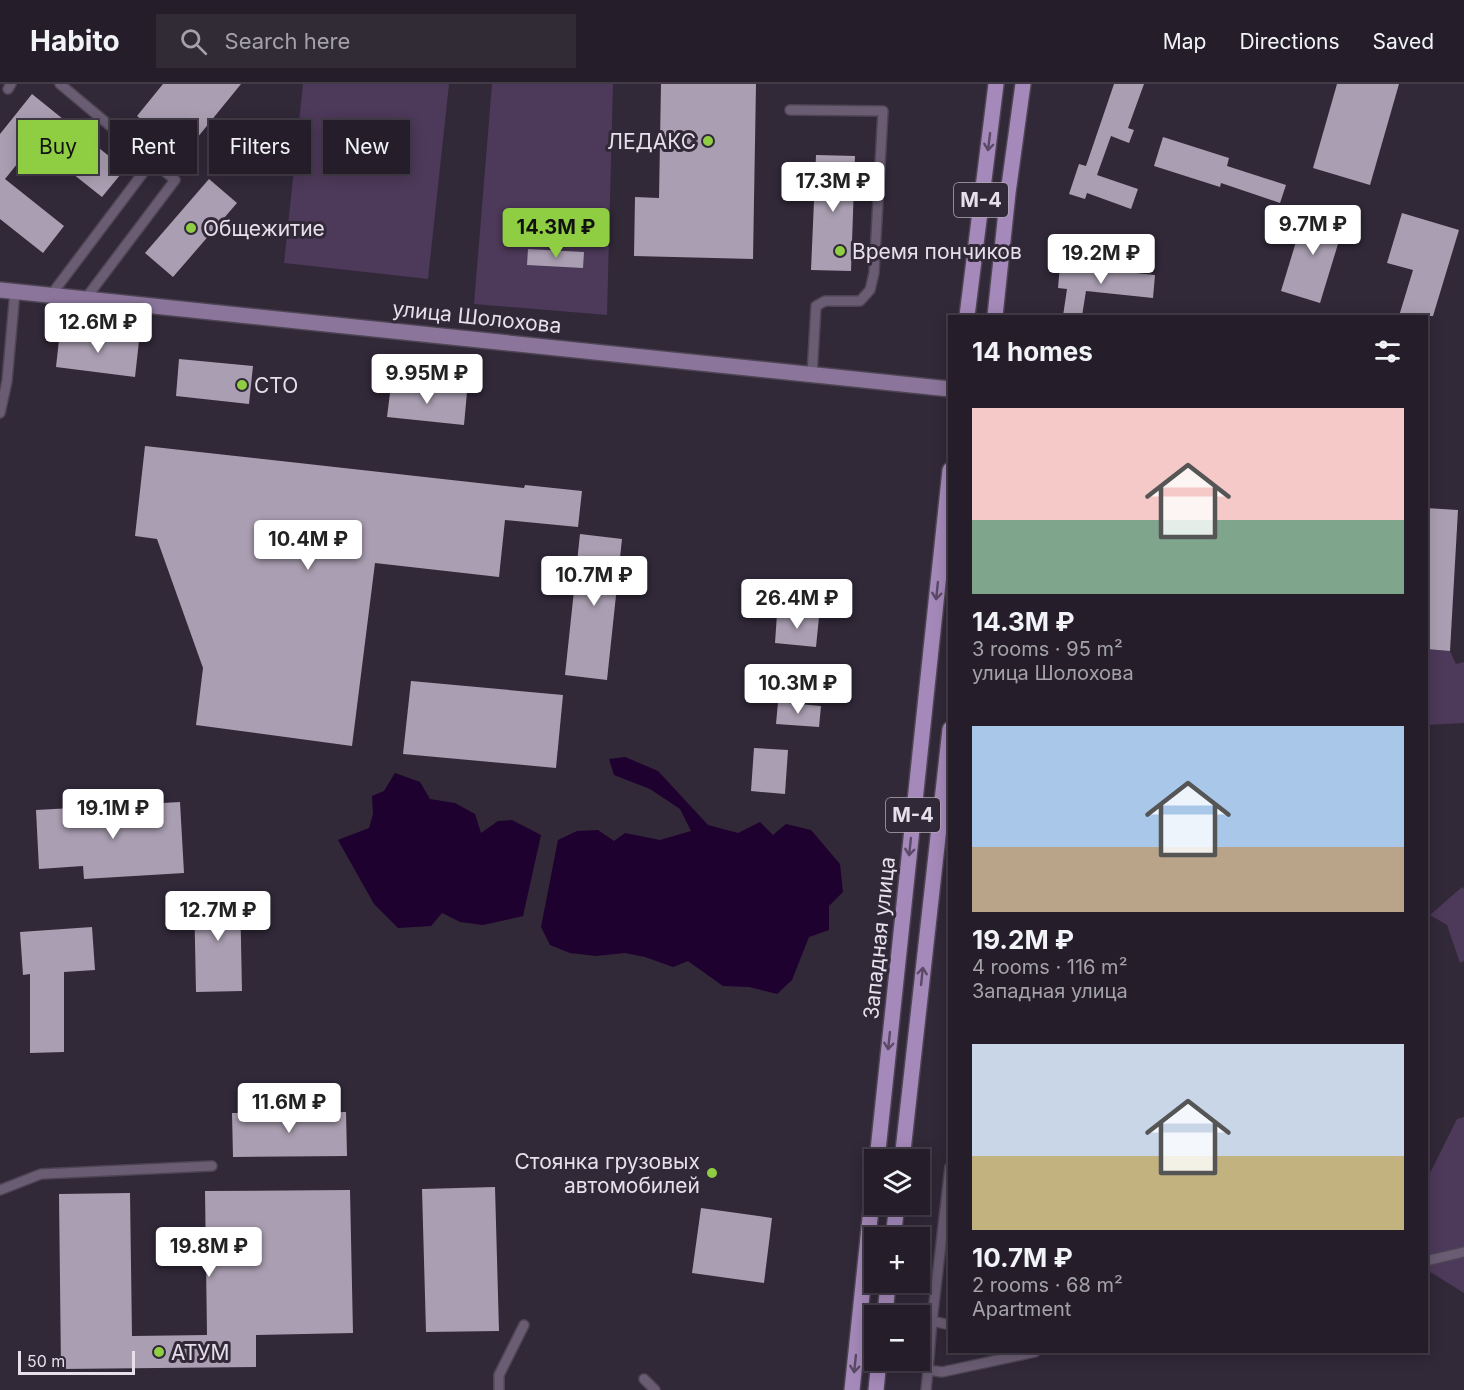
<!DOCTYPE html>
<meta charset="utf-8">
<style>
body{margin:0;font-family:Inter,sans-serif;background:#312b36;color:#f1f3f6;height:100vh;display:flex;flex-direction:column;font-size:22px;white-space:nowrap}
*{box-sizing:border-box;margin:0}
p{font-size:20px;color:#a3a2a8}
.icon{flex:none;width:33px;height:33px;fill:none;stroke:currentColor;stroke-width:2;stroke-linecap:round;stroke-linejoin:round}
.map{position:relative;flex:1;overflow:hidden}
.panel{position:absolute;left:948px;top:231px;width:480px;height:1038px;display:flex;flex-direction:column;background:#251e2a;border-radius:0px;box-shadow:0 3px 15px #0003,0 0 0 2px #423c47}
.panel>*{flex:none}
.banner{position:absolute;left:18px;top:36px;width:570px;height:54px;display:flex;gap:12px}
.tools{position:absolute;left:864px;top:1065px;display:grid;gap:12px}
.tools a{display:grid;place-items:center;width:66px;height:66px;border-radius:0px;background:#251e2a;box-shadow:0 3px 15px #0003,0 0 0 2px #423c47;font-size:30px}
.scale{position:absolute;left:18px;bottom:15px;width:117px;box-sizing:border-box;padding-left:6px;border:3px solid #e6e0ea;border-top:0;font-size:16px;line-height:21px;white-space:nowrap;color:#e6e0ea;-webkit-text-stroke:4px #312838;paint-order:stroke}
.price{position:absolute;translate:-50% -51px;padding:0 14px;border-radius:6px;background:#fff;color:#222;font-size:20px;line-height:39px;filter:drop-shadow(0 2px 3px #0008)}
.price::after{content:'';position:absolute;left:50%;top:36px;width:18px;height:14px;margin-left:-9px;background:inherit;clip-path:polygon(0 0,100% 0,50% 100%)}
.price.on{background:#8fcd42;color:#111}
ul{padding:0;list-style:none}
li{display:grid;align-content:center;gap:12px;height:318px;padding:0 24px}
li span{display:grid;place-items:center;height:186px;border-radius:0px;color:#555}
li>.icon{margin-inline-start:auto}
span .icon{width:108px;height:108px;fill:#fffc;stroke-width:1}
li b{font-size:26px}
h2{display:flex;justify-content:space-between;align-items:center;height:72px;padding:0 24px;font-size:26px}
.tag{padding:0 21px;border-radius:0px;background:#251e2a;box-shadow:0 3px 15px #0003,0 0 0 2px #423c47;font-size:21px;line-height:54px}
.tag.on{background:#8fcd42;color:#111}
header{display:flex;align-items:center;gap:36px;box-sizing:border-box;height:84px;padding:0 30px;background:#251e2a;border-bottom:2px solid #423c47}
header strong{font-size:28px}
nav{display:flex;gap:33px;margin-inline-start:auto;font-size:21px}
.search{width:420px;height:54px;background:#312b36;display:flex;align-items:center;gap:15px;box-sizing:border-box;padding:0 21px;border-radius:0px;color:#a3a2a8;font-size:22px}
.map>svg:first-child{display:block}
</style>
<header>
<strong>Habito</strong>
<div class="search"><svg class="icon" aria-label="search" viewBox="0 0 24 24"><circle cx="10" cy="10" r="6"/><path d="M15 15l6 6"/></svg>Search here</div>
<nav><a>Map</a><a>Directions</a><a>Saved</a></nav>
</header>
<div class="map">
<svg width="1464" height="1306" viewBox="0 0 1464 1306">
<rect width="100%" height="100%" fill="#312838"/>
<!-- green -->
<g fill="#4d395a">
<path d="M303,0H449L428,195L284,179Z"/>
<path d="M492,0H613L607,231L474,220Z"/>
<path d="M1427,565L1450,567L1456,580L1464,578V639L1427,641Z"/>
<path d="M1462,803L1464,805V877L1460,879L1447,841L1430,831Z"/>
<path d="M1464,1033V1209L1427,1186L1426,1097L1457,1035Z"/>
</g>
<!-- water -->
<g fill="#1f012f">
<path d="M625,673L658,687L708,741L738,749L760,738L773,751L786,740L811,746L840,780L843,808L829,822V846L809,853L792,896L777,910L749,903L723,902L688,877L673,883L645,873L625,869L596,872L570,869L550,861L541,843L558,756L577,747L598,746L614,757L625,749L660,756L691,747L680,725L650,705L614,691L609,675Z"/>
<path d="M395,689L420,698L430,715L455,719L475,730L481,749L498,737L512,736L541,751L523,832L483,841L460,838L442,829L431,842L398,844L374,820L338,756L369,744L373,730L372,712L384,707Z"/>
</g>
<!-- building -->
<g fill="#aa9fb2">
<path d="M163,0H241L184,70L137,32Z"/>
<path d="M661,0H756L753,175L634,172L635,113L659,114Z"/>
<path d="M1114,0H1144L1128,44L1134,46L1129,59L1111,52L1097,91L1138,105L1131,125L1087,109L1085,115L1069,110L1079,80L1086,82Z"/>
<path d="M1337,0H1399L1370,101L1313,84Z"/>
<path d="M32,10L125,85L102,113L34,59L5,95L64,142L43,169L0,135V50Z"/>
<path d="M1163,53L1229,74L1227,82L1286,101L1280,119L1221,99L1220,103L1154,82Z"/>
<path d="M816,71L855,72L851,187L811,186Z"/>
<path d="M209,95L237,119L173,193L145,169Z"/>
<path d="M1306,125L1345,137L1320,219L1281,207Z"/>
<path d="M1402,129L1459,146L1433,232H1399L1413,186L1387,179Z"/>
<path d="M528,165L584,168L583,184L527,181Z"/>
<path d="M1060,181L1155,191L1153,214L1086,207L1082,232H1063L1067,205L1058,204Z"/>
<path d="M60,247L139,257L135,293L56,283Z"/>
<path d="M179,275L253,282L249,320L176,312Z"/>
<path d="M391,301L467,308L464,341L387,333Z"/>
<path d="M145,362L524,404L525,401L582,407L578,443L505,436L499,493L375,479L352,662L196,641L203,584L157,455L135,452Z"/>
<path d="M1426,424L1458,426L1450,567L1426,565Z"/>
<path d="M580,450L622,455L607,596L565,591Z"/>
<path d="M777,530L819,533L816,563L775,559Z"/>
<path d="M411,597L563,611L556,684L403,670Z"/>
<path d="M778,618L821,622L819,643L776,640Z"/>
<path d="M754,664L788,666L785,710L751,707Z"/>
<path d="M180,718L184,789L84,795L83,782L39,785L36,726Z"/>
<path d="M240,808L242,907L196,908L194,809Z"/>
<path d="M92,843L95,886L64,888V968L30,969V890L23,891L20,848Z"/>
<path d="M346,1028L347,1072L233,1073L232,1029Z"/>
<path d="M495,1103L499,1247L426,1248L422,1105Z"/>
<path d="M350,1106L353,1249L256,1251V1283L61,1285L59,1110L130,1109L132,1252L207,1251L205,1107Z"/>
<path d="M701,1124L772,1134L764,1199L692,1189Z"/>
</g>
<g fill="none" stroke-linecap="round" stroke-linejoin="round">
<defs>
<g id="lane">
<path d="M60,0L175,96L86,214"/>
<path d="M8,5L11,0"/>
<path d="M790,26L883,27L874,189L870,206L860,217H825L816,222L812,291"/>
<path d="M51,211L152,77"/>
<path d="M0,329L7,297L15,207"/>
<path d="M0,1106L41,1090L212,1082"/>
<path d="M1426,1177L1464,1168"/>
<path d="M885,1228L902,1232"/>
<path d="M920,1235L932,1237L950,1083"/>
<path d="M950,1241L932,1237L928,1286L942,1288L1035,1268"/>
<path d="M644,1295L655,1306"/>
<path d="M499,1306V1291L524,1241"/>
<path d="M926,1306L928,1286"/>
</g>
<path id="secondary" d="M0,206L950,305"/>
<g id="primary">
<path d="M967,232L996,0"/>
<path d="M995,232L1008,109L1023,0"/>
<path d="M877,1076L950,386"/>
<path d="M902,1076L950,645"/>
<path d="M893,1154L897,1120"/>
<path d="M885,1232L888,1198"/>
<path d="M852,1306L874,1096"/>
<path d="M876,1306L879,1276"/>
</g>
</defs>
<!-- lane casing -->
<use href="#lane" stroke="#4e4554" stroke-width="12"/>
<!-- secondary casing -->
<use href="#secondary" stroke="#4e4554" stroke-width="18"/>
<!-- primary casing -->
<use href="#primary" stroke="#4e4554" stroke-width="18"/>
<!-- lane -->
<use href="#lane" stroke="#695c73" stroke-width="9"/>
<!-- secondary -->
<use href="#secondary" stroke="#8b759b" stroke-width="15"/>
<!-- primary -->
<use href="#primary" stroke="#a589ba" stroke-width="15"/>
</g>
<!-- one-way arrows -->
<defs><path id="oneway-shaft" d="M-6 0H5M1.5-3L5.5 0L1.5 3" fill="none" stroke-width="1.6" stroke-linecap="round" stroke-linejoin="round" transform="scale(1.5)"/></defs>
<g stroke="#5a4a66">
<use href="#oneway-shaft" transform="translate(989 58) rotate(97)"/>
<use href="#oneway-shaft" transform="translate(937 507) rotate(96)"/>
<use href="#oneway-shaft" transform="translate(910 763) rotate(96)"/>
<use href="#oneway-shaft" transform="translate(922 892) rotate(-84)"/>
<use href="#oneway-shaft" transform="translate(889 957) rotate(96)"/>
<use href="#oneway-shaft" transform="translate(855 1280) rotate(96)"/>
</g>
<!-- markers -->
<g fill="#8fcd42" stroke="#312838" stroke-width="2">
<circle cx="708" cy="57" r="6"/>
<circle cx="191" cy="144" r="6"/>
<circle cx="840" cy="167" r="6"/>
<circle cx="242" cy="301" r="6"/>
<circle cx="712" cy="1089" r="6"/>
<circle cx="159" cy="1268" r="6"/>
</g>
<g text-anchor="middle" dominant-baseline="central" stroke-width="6" stroke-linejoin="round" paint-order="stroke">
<!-- shield labels -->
<g fill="#312838" stroke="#b0a9b5" stroke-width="1.5">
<rect x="954" y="99" width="54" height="34" rx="4.5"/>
<rect x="886" y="714" width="54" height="34" rx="4.5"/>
</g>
<g font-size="20" font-weight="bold" fill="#e6e0ea">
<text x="981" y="116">М-4</text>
<text x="913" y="731">М-4</text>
</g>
<!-- poi labels -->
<g font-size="21" fill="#e6e0ea" stroke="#312838" text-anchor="start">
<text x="696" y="57" text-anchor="end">ЛЕДАКС</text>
<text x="203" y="144">Общежитие</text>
<text x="852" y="167">Время пончиков</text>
<text x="254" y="301">СТО</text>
<text x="700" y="1077" text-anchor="end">Стоянка грузовых<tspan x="700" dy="24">автомобилей</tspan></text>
<text x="171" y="1268">АТУМ</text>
</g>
<!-- street labels -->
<g font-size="21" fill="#e6e0ea" stroke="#312838">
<text transform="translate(477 233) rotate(6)">улица Шолохова</text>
<text transform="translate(879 854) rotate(-84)">Западная улица</text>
</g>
</g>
</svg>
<div class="tools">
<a><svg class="icon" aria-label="layers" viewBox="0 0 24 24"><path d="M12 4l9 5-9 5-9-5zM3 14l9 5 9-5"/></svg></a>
<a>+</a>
<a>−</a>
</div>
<div class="scale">50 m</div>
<b class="price" style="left:833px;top:129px">17.3M ₽</b>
<b class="price" style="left:1313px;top:172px">9.7M ₽</b>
<b class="price on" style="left:556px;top:175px">14.3M ₽</b>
<b class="price" style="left:1101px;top:201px">19.2M ₽</b>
<b class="price" style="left:98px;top:270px">12.6M ₽</b>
<b class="price" style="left:427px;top:321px">9.95M ₽</b>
<b class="price" style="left:308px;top:487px">10.4M ₽</b>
<b class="price" style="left:594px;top:523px">10.7M ₽</b>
<b class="price" style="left:797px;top:546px">26.4M ₽</b>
<b class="price" style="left:798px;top:631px">10.3M ₽</b>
<b class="price" style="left:113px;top:756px">19.1M ₽</b>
<b class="price" style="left:218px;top:858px">12.7M ₽</b>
<b class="price" style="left:289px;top:1050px">11.6M ₽</b>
<b class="price" style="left:209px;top:1194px">19.8M ₽</b>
<div class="banner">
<a class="tag on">Buy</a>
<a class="tag">Rent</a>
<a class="tag">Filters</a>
<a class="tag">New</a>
</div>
<section class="panel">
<h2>14 homes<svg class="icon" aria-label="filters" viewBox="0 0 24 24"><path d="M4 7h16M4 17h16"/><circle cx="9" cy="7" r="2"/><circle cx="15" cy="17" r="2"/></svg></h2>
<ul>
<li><span style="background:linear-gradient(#f6c9c9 60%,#7fa58c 0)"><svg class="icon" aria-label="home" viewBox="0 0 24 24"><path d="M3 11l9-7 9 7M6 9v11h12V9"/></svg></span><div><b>14.3M ₽</b><p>3 rooms · 95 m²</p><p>улица Шолохова</p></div></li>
<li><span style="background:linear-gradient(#a9c7e8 65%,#b9a48a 0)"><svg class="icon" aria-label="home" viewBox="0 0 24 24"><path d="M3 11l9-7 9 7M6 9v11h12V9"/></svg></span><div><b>19.2M ₽</b><p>4 rooms · 116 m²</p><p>Западная улица</p></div></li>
<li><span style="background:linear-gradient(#c9d6e8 60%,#c2b280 0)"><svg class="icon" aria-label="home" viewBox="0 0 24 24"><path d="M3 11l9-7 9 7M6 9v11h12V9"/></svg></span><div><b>10.7M ₽</b><p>2 rooms · 68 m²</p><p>Apartment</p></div></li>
</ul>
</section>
</div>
